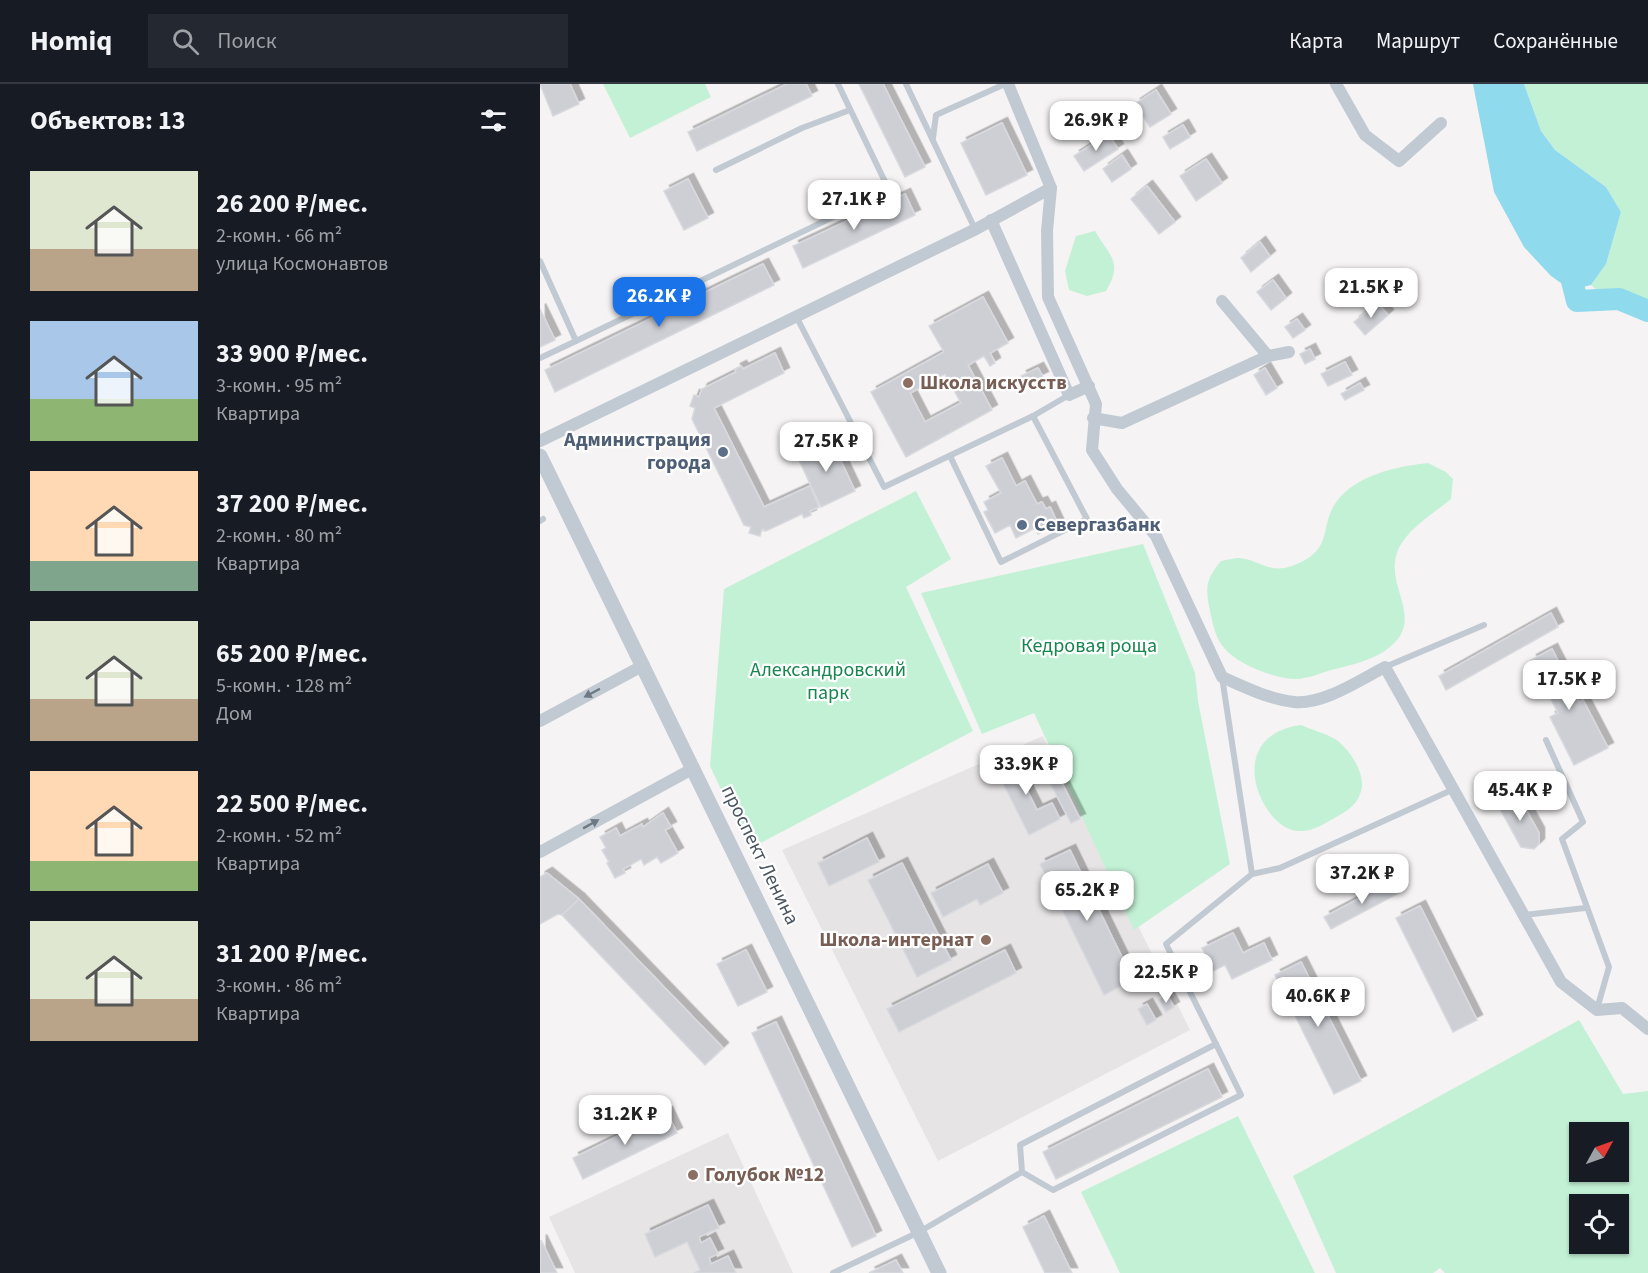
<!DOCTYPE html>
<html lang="ru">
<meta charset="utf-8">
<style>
body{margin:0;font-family:"Source Sans 3",sans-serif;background:#242831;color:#f1f3f6;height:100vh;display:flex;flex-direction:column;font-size:22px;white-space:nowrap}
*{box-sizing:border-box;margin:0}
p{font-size:20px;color:#9ea1a6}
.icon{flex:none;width:33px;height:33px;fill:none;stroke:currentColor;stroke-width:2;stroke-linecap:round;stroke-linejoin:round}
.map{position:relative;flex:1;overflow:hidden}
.side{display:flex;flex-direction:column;background:#171b24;width:540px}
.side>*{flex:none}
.needle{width:39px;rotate:50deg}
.controls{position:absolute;left:1029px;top:1038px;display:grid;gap:12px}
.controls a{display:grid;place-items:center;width:60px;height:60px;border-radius:0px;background:#171b24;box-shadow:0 2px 4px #0004;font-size:30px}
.price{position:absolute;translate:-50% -51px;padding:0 14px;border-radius:12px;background:#fff;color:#222;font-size:20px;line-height:39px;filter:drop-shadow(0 2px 3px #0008)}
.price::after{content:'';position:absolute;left:50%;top:36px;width:18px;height:14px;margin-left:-9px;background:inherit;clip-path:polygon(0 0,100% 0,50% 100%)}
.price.selected{background:#1a73e8;color:#fff}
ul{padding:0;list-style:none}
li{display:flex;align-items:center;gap:18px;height:150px;padding:0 30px}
li span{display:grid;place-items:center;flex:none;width:168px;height:120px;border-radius:0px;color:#555}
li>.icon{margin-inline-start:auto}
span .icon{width:72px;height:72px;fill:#fffc;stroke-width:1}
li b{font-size:26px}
h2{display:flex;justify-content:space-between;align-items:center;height:72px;padding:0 30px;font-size:26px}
header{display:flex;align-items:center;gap:36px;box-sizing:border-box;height:84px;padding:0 30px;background:#171b24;border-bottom:2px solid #363941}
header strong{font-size:28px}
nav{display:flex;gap:33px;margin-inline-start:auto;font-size:21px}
.search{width:420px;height:54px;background:#242831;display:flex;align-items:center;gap:15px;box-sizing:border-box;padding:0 21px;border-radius:0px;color:#9ea1a6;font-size:22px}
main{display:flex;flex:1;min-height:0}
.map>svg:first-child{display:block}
</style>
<header>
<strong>Homiq</strong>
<div class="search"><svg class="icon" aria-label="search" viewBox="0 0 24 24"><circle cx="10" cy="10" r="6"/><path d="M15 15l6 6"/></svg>Поиск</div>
<nav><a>Карта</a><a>Маршрут</a><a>Сохранённые</a></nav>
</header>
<main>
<section class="side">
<h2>Объектов: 13<svg class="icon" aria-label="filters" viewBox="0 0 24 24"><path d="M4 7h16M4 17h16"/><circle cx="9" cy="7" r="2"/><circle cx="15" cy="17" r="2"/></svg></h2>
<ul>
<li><span style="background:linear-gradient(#dfe7d0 65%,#b9a48a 0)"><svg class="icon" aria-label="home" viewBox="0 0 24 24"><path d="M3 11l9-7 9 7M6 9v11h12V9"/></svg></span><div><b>26 200 ₽/мес.</b><p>2-комн. · 66 m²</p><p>улица Космонавтов</p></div></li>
<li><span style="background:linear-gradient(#a9c7e8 65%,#8fb573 0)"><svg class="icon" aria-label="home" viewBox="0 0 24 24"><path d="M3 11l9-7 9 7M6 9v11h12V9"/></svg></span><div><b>33 900 ₽/мес.</b><p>3-комн. · 95 m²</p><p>Квартира</p></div></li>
<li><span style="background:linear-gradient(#ffd9b3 75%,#7fa58c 0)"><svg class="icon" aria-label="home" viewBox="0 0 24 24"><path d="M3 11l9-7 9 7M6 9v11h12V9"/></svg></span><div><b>37 200 ₽/мес.</b><p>2-комн. · 80 m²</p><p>Квартира</p></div></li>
<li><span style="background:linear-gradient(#dfe7d0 65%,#b9a48a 0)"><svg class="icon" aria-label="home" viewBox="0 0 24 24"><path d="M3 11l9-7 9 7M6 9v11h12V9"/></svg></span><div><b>65 200 ₽/мес.</b><p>5-комн. · 128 m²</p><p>Дом</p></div></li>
<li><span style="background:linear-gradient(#ffd9b3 75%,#8fb573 0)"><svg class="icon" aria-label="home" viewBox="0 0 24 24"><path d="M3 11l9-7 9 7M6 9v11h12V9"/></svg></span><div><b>22 500 ₽/мес.</b><p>2-комн. · 52 m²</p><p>Квартира</p></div></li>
<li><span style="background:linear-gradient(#dfe7d0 65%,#b9a48a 0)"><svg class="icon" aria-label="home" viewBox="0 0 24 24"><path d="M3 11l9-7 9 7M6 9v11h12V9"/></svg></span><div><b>31 200 ₽/мес.</b><p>3-комн. · 86 m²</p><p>Квартира</p></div></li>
</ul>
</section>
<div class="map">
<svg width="1108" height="1189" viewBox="0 0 1108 1189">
<defs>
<filter id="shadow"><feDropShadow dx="5.5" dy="-5.5" stdDeviation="0" flood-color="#0004"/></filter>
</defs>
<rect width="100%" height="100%" fill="#f5f3f3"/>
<!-- education -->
<g fill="#e6e4e5">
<path d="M503,652L650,946L398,1077L242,766Z"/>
<path d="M188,1049L253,1189H35L9,1133Z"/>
</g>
<!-- green -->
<g fill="#c3f1d5" fill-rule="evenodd">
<path d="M63,0H165L171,13L90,54Z"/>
<path d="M984,0H1108V233L1066,214L1051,201L1066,180L1081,128L1066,103L1015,66L1001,47Z"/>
<path d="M555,147C571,174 583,178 566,207L547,212L529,206L525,187L536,152Z"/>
<path d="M888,379L906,388L913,395L911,415C893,430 865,446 857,469C845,503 885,534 850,563C836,575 812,581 795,585C783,588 768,595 755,595C735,595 698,580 685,565C675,554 673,540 670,527C665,503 666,495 681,477C687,476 694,474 699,474C721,476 728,490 752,482C796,466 778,442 797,417C817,391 857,382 888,379Z"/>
<path d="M376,407L411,475L366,503L433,647L209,765L170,682L184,505Z"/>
<path d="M603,460L655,589L658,617L690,780L594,846L494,629L442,650L381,509Z"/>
<path d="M761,641C772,646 785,649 795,655C810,665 828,692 820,710C816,721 807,727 798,732C785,739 775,747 760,747C723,749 679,652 761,641Z"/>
<path d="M1039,936L1083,1010L1108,1007V1189H905L900,1184L893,1189H796L753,1092ZM1040,1048H1078V1088H1040ZM1040,1120H1078V1160H1040Z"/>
<path d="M698,1032L775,1189H580L541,1108Z"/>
</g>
<!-- water -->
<path fill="#90daee" d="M933,0H984L1001,47L1015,66L1066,103L1081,128L1066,180L1051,201L1031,206L1011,192L984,163L954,108Z"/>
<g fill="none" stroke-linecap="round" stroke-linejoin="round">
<!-- river -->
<path stroke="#90daee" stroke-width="22" d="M1027,177L1037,217L1079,215L1108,227"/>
</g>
<!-- building -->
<g fill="#cdcfd5" stroke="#d7d9de" stroke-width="1.5" fill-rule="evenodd" filter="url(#shadow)">
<path d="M0,0H30L39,20L13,32Z"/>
<path d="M247,0H266L272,12L157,67L148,48Z"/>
<path d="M319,0H343L385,83L365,93Z"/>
<path d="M616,6L631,30L610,43L595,20Z"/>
<path d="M462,39L487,91L446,111L421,59Z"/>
<path d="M643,41L650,53L630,65L623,53Z"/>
<path d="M568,50L578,65L544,87L534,72Z"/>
<path d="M582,71L591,85L572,98L563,85Z"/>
<path d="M666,75L682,99L656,117L640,92Z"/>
<path d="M148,95L168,134L144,146L124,107Z"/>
<path d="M607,102L635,138L619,150L591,115Z"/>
<path d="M365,110L375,131L263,184L253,162Z"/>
<path d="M720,158L730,172L711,188L701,174Z"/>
<path d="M223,180L234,201L15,308L5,286Z"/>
<path d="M733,196L746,214L731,226L717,208Z"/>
<path d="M443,213L468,259L450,269L455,279L450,282L444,272L428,281L452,326L366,373L331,308L404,268L389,242ZM405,290L421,319L385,338L370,309Z"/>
<path d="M837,219L848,231L825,251L814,238Z"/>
<path d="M0,225L15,256L0,263Z"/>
<path d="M757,235L765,246L753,254L745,243Z"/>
<path d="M770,265L775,275L765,280L760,270Z"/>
<path d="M235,269L244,289L174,324L224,423L270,402L279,423L270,427L271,431L264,434L262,430L226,447L222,445L220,452L209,449L211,443L204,441L152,335L155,324L150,322L154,311L159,313L162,305L196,288L195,285L201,282L203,285Z"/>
<path d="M805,278L812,291L788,302L781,290Z"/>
<path d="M498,284L503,293L486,301L481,292Z"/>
<path d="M725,284L737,304L726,311L714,291Z"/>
<path d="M820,299L824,306L805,316L801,310Z"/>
<path d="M291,356L315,407L281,423L257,372Z"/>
<path d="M462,374L476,402L485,397L497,420L502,418L506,425L510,423L518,440L498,450L495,444L476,454L470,441L455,449L444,428L448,426L444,418L461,409L446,382Z"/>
<path d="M1011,529L1018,543L906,606L899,592Z"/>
<path d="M1012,565L1039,618L1043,616L1068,664L1034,681L1010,633L1018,629L991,576Z"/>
<path d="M508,671L540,735L531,739L498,676Z"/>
<path d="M486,672L497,693L484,700L497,726L512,719L520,735L489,751L457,687Z"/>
<path d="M970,710L974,716L979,713L999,749V760L994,765L981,763L959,723L965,720L962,714Z"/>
<path d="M123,729L131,743L125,746L138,769L121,779L117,773L104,781L101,775L83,785L85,789L75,794L67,779L69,778L62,766L66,764L60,753L76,744L80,752L102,740L103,743Z"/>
<path d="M327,754L339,778L289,802L278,779Z"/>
<path d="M530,766L593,896L564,911L500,780Z"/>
<path d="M362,779L411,876L377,893L328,796Z"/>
<path d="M448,780L463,809L440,821L437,815L403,833L391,809Z"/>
<path d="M7,789L39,815L22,831L18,830L0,840V793Z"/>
<path d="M852,797L859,809L791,845L784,833Z"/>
<path d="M39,815L183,964L165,981L22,831Z"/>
<path d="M880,822L937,936L913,948L856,834Z"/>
<path d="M693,849L703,869L724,859L732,876L692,895L685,881L673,887L662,864Z"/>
<path d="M206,866L227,908L198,922L177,880Z"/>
<path d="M465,866L476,889L359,948L347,925Z"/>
<path d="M761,878L821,997L794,1010L735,891Z"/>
<path d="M627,911L634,923L626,928L619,916Z"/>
<path d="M607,920L616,936L607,941L598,925Z"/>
<path d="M236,938L336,1152L312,1163L212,949Z"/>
<path d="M668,985L682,1013L516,1095L503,1068Z"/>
<path d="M127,1028L137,1049L43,1095L33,1074Z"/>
<path d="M168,1121L179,1144L159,1153L161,1159L170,1154L178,1170L169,1174L171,1180L188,1172L196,1189H154L160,1186L147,1158L115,1173L105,1150Z"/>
<path d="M504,1132L532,1189H505L483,1143Z"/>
<path d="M1,1156L17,1189H0Z"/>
<path d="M356,1176L363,1189H329Z"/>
</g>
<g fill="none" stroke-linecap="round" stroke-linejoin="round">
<!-- service -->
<g stroke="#c1cad2" stroke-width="6">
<path d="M366,0L435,145"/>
<path d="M393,54L396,31L465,0"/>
<path d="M176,86L262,44L310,26"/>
<path d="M0,177L36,257L349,106L298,0"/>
<path d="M257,234L344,403L493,332L529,311"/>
<path d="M0,274L36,257"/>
<path d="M410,372L461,478L547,435L493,332"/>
<path d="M0,437L3,435"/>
<path d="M845,583L944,541"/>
<path d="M1006,656L1043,738L1022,755L1069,883L1057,925"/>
<path d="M712,790L740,784L914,705"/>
<path d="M984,831L1045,824"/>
<path d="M676,960L626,860L712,790L682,593"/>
<path d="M293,1189L379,1148L482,1088L513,1106L701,1011L676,960L480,1061L482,1088"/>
</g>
<!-- minor -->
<g stroke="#c1cad2" stroke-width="12">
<path d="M468,0L511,104L507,147L508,213L556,320L552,366L577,405L616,452L682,593C704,603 729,615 754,618C783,621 820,596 845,583L1021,898L1057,926L1082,924L1108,945"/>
<path d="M796,0L825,51L859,77L901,39"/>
<path d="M451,136L529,311L549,302"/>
<path d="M682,217L728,272L749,268"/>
<path d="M553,334L582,339L728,272"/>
<path d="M0,357L436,145L511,104"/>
<path d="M0,637L104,581"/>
<path d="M0,768L154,684"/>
</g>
<!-- tertiary -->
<path stroke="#c1cad2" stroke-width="15" d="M0,372L399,1189"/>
</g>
<!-- one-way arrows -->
<defs><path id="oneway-solid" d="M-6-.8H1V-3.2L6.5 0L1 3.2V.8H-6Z" transform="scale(1.5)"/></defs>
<g fill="#6e7983">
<use href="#oneway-solid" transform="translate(52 609) rotate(152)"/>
<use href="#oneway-solid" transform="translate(51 740) rotate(-29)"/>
</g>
<!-- markers -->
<g fill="#8d6e63" stroke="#fff" stroke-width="2">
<circle cx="368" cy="299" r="6"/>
<circle cx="446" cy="856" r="6"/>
<circle cx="153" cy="1091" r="6"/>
</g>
<g fill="#5c6f8a" stroke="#fff" stroke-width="2">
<circle cx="183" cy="368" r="6"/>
<circle cx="482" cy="441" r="6"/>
</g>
<g text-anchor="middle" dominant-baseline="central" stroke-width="4.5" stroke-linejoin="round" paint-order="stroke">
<!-- education labels -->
<g font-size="20" font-weight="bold" fill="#785e54" stroke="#fff" text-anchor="start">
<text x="380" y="299">Школа искусcтв</text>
<text x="434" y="856" text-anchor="end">Школа-интернат</text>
<text x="165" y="1091">Голубок №12</text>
</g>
<!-- service labels -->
<g font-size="20" font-weight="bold" fill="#4e5e75" stroke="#fff" text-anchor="end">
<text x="171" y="356">Администрация<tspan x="171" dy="23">города</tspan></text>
<text x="494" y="441" text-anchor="start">Севергазбанк</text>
</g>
<!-- park labels -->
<g font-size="20" fill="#17864f" stroke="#fff">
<text x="549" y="562">Кедровая роща</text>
<text x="288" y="586">Александровский<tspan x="288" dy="23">парк</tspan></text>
</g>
<!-- street labels -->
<g font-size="20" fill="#4a5661" stroke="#fff">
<text transform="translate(220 771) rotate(64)">проспект Ленина</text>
</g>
</g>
</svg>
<div class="controls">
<a><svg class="needle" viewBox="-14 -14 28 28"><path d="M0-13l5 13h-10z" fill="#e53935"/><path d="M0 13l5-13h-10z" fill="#9ea1a6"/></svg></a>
<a><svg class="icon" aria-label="locate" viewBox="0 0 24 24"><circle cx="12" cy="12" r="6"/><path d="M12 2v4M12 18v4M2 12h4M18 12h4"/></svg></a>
</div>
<b class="price" style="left:556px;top:68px">26.9K ₽</b>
<b class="price" style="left:314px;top:147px">27.1K ₽</b>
<b class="price" style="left:831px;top:235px">21.5K ₽</b>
<b class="price selected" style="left:119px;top:244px">26.2K ₽</b>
<b class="price" style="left:286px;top:389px">27.5K ₽</b>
<b class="price" style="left:1029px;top:627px">17.5K ₽</b>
<b class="price" style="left:486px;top:712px">33.9K ₽</b>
<b class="price" style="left:980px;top:738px">45.4K ₽</b>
<b class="price" style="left:822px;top:821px">37.2K ₽</b>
<b class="price" style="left:547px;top:838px">65.2K ₽</b>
<b class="price" style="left:626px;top:920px">22.5K ₽</b>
<b class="price" style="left:778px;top:944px">40.6K ₽</b>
<b class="price" style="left:85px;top:1062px">31.2K ₽</b>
</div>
</main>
